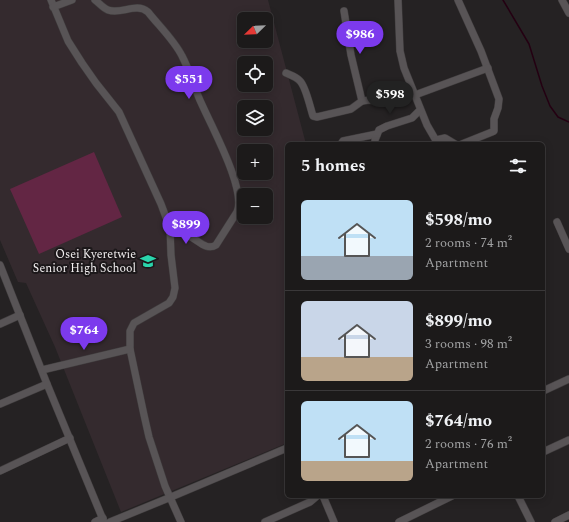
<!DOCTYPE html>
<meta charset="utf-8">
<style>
body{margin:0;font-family:Spectral,serif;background:#252323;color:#f1f3f6;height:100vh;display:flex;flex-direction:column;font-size:15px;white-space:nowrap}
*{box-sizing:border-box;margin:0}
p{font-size:13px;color:#a0a1a2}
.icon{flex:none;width:22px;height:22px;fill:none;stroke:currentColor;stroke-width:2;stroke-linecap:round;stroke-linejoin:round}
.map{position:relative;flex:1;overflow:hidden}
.side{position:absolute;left:285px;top:142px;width:260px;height:356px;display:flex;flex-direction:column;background:#1c1a1a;border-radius:6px;box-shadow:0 2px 10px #0003,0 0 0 1px #3a3839}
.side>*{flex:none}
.needle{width:26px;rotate:247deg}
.buttons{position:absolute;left:237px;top:12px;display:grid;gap:8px}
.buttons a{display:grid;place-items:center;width:36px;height:36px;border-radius:6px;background:#1c1a1a;box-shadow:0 2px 10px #0003,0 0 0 1px #3a3839;font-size:20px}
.price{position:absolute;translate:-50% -34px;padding:0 9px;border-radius:14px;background:#7c3aed;color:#fff;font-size:13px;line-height:26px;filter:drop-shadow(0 1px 2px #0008)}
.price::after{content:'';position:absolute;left:50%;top:24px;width:12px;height:9px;margin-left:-6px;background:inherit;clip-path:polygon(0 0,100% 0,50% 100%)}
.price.selected{background:#222;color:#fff}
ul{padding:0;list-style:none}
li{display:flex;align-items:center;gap:12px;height:100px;padding:0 16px}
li+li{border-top:1px solid #3a3839}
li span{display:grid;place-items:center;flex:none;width:112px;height:80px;border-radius:6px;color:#555}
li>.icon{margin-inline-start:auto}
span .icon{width:48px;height:48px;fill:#fffc;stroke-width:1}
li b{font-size:17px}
h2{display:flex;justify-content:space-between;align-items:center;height:48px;padding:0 16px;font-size:17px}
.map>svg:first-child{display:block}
</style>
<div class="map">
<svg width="569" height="522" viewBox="0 0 569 522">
<rect width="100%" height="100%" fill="#252223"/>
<!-- built -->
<path fill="#342a2e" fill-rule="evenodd" d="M0,0H268L306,144H287V443L121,512L55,347L26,283L18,282L0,240ZM244,19H266V41H244ZM244,63H266V85H244ZM244,107H266V129H244ZM244,151H266V173H244ZM244,195H266V217H244Z"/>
<!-- green -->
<path fill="#632644" d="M94,152L122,217L39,254L10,189Z"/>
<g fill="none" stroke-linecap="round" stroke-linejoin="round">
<!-- stream -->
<path stroke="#240012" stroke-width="1.5" d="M503,0L529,44L542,86L550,106L558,117L569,122"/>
<defs>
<g id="minor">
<path d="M51,0L68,41L82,63L96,83L119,112L161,204L170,228L171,255L175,288L173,297L169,303L134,323L130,331V349L144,415L149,437L165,486L181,522"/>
<path d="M95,0C99,3 103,8 108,10C121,15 136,2 148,12C159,26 174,40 182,56C189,69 193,84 199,98C209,122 247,189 237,212L216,245C207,251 199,241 191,237C184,234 177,231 170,228"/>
<path d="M398,0L400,51L404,68L427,125L438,144"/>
<path d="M458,0L481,51L499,99L498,108L494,119V131L492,132L462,144"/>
<path d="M562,0L569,13"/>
<path d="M53,7L72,0"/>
<path d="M344,11L351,55L362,101"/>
<path d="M286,73C291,75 297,77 300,81C306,87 310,107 313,116L317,117L351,109L362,101L369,100L382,101L394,99L412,89"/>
<path d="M415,95L488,68"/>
<path d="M436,140L445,138L455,144"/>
<path d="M341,144L343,141L377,134"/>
<path d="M375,144V140L379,130L387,126L412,118L420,110"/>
<path d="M557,222L569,249"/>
<path d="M0,265L47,384L104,522"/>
<path d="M0,324L20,315"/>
<path d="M42,370L130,349"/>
<path d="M543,391L569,379"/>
<path d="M0,404L47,384"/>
<path d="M543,452L569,440"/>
<path d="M0,471L70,438"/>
<path d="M323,496L334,522"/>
<path d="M518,496L531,522"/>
<path d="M95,522L103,518"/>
<path d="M110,522L171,497L287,448"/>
<path d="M265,522L310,502L317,496"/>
<path d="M399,522L452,496"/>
<path d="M555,522L569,515"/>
</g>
</defs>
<!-- minor casing -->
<use href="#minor" stroke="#403d3e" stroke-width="8"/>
<!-- minor -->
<use href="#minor" stroke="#585456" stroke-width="7"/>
</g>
<!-- icons -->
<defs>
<symbol id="school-bare" viewBox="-9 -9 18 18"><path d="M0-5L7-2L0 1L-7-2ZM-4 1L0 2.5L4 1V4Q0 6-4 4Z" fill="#2ad5ac" stroke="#1c181a" stroke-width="2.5" paint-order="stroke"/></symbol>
</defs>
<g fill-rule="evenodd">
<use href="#school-bare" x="137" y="250" width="22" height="22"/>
</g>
<g text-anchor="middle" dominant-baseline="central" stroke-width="4" stroke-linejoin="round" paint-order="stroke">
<!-- poi labels -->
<g font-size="12" fill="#f3f0f1" stroke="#1c181a" text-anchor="end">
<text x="136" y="254">Osei Kyeretwie<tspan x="136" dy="14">Senior High School</tspan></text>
</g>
</g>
</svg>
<div class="buttons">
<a><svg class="needle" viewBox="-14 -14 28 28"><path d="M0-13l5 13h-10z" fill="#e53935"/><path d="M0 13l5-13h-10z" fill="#a0a1a2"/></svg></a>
<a><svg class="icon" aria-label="locate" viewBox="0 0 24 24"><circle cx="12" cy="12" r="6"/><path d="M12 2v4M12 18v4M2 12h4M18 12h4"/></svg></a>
<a><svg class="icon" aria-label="layers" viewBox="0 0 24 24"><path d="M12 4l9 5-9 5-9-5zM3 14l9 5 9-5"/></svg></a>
<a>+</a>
<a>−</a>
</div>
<b class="price" style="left:360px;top:55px">$986</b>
<b class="price" style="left:189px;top:100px">$551</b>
<b class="price selected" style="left:390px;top:115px">$598</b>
<b class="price" style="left:186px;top:245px">$899</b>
<b class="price" style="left:84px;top:351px">$764</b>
<section class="side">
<h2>5 homes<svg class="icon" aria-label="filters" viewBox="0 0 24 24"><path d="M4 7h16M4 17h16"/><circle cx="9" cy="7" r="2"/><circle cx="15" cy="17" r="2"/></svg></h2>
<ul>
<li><span style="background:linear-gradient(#bfe0f5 70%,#9aa5b1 0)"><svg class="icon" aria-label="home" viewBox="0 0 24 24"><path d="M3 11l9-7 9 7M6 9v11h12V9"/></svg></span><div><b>$598/mo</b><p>2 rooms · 74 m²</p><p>Apartment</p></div></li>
<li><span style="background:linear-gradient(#c9d6e8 70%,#b9a48a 0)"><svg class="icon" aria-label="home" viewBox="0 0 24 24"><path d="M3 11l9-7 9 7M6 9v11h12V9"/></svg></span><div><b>$899/mo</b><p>3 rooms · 98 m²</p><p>Apartment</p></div></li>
<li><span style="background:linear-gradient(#bfe0f5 75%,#b9a48a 0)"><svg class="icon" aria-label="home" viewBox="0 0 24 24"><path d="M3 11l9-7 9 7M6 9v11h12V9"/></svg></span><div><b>$764/mo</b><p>2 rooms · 76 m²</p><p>Apartment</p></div></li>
</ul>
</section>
</div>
